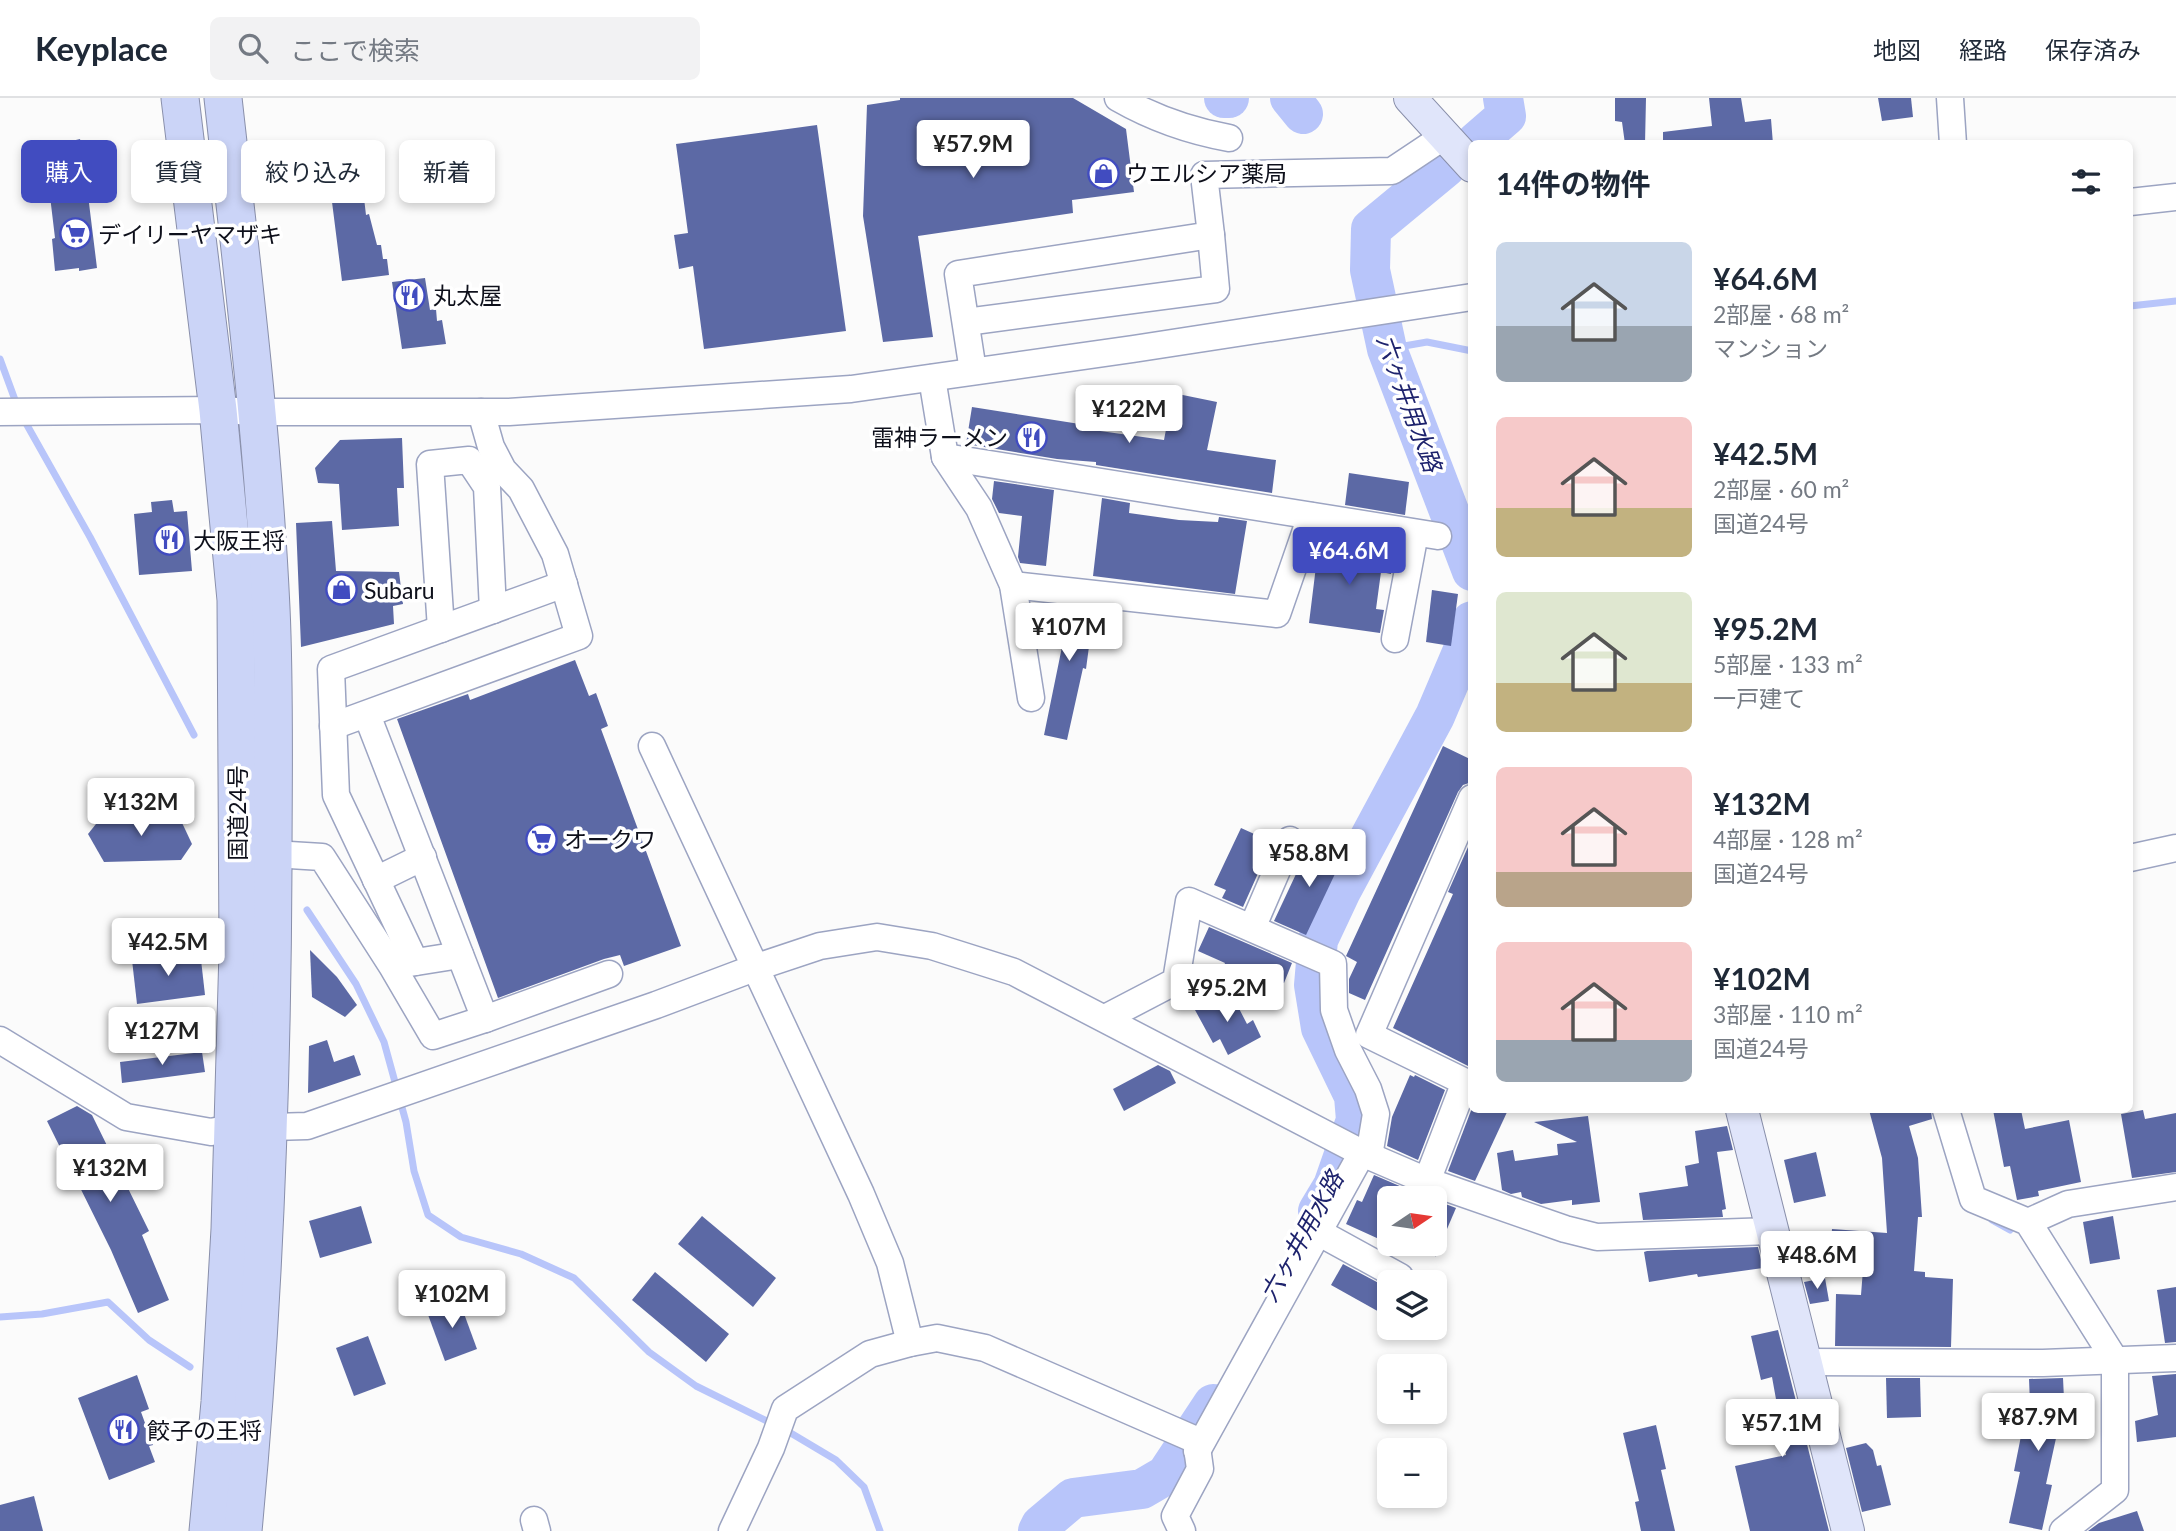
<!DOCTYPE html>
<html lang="ja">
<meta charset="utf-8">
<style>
body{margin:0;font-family:Lato,"Noto Sans JP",sans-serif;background:#f2f2f3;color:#1f2937;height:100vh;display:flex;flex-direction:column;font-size:26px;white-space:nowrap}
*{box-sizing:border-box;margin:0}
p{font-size:23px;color:#747a83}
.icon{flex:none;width:38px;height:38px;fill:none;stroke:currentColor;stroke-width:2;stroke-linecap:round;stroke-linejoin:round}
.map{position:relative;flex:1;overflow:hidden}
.sheet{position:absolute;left:1468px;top:42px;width:665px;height:973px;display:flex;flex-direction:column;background:#fff;border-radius:10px;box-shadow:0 4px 10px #0003}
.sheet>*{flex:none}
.top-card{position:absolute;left:21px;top:42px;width:665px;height:63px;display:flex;gap:14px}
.needle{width:46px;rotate:77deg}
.fabs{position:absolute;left:1377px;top:1088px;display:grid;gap:14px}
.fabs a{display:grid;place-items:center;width:70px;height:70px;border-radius:10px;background:#fff;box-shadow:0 4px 10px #0003;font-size:35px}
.price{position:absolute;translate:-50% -60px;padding:0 16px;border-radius:7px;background:#fff;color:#222;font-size:23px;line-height:46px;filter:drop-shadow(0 2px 4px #0008)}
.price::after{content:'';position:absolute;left:50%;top:42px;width:21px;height:16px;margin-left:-10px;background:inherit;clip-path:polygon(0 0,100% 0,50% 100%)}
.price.selected{background:#414cc0;color:#fff}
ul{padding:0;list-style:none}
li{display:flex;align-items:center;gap:21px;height:175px;padding:0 28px}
li span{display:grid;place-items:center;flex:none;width:196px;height:140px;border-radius:10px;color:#555}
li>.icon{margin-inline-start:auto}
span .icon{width:84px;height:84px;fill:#fffc;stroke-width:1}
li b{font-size:30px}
h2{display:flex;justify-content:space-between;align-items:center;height:84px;padding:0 28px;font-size:30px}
.chip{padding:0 24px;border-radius:10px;background:#fff;box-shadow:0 4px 10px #0003;font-size:24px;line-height:63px}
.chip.selected{background:#414cc0;color:#fff}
header{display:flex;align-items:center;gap:42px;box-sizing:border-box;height:98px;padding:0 35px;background:#fff;border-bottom:2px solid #e0e1e3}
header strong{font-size:33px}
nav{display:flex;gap:38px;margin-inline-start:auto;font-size:24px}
.search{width:490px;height:63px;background:#f2f2f3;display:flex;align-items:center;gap:18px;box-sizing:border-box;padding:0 24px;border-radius:10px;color:#747a83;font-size:26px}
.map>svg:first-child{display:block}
</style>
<header>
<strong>Keyplace</strong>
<div class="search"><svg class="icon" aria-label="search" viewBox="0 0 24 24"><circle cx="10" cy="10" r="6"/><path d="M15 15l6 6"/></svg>ここで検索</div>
<nav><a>地図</a><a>経路</a><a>保存済み</a></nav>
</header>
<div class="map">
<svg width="2176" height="1433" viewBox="0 0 2176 1433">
<rect width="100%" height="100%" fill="#fbfbfb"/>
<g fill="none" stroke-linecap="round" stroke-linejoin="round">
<!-- stream -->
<g stroke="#b8c5fa" stroke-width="7">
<path d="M2130,208L2176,203"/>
<path d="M1387,251L1427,244L1472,253"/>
<path d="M0,261L18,310"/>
<path d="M23,320L90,439L194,637"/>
<path d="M307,812L356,886L384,944L406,1024L414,1073L428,1117L461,1139L521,1156L574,1180L649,1254L696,1288L773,1326"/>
<path d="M1992,1122L2010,1132"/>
<path d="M0,1219L42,1216L108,1204L149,1242L190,1269"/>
<path d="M784,1331L836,1362L864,1389L880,1433"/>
</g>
<!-- river -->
<g stroke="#b8c5fa" stroke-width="40">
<path d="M1224,0H1229"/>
<path d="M1290,0L1303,16"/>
<path d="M1476,44L1506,18L1503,0"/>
<path d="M1446,69L1371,131L1370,172L1387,251L1472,473"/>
<path d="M1318,1113L1333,1088L1356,1022L1354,998L1321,930L1314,887L1318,842L1341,793L1435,618L1469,538L1472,523"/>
<path d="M1038,1433L1041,1427L1073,1400L1142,1391L1166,1377L1213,1306"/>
</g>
</g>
<!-- building -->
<g fill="#5c69a5">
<path d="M900,0H1073L1126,31L1134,94L1072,102L1073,115L918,138L933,239L883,244L863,118L867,7L900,2Z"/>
<path d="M1615,0H1646L1645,46H1625L1622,24L1615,23Z"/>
<path d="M1709,0H1741L1745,24L1771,21L1773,46H1663V34L1712,28Z"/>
<path d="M1878,0H1911L1913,19L1882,23Z"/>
<path d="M817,27L846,233L704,251L693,168L679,171L674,137L688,135L676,46Z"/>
<path d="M80,41L91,88L87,89L97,170L79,173V170L55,173L52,141L55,140L50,98L38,102L26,54Z"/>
<path d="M364,100L366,117L369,116L377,147H381L383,161H387L389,177L342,183L332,104Z"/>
<path d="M425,180L430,212L436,211L437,223L442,222L446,246L402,251L392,184Z"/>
<path d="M1173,295L1217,304L1207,352L1276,362L1272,395L1096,367V364L1057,361L966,346L972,309L1086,327V331L1164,342Z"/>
<path d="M402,340L404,390H397L399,428L342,432L339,386L318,385L315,370L340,342Z"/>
<path d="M1349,375L1409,384L1405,417L1345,407Z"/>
<path d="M994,383L1054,392L1046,468L1020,465L1018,459L1022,418L999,415L992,401Z"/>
<path d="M1102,400L1130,405L1129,415L1179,422L1218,424L1219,419L1247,423L1235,496L1093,478Z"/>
<path d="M172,402L174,414L187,413L192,473L139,477L134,416L152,414L151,404Z"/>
<path d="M332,423L336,473L399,474L403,506L393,508L394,526L301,549L296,425Z"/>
<path d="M1319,444L1395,453L1391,476L1381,474L1376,511L1384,512L1380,535L1309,525Z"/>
<path d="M1432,492L1458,496L1451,548L1426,544Z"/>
<path d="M1047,507L1075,510L1074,515L1105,520L1102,543L1090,541L1086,571L1083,570L1067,642L1044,637L1064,539L1043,537Z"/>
<path d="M575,562L589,598L596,595L608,628L601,631L681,848L624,868L620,857L604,861L498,900L397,621L468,596L470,602Z"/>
<path d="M1443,648L1472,662V684L1463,687L1458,694L1365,902L1349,895V881L1357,864L1346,858Z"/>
<path d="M176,712L192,746L181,762L104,764L88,736L100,721Z"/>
<path d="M1241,730L1272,744L1243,809L1222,800L1226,792L1214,787Z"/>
<path d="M1472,740V970L1393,930L1453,796L1448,794Z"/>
<path d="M1311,744L1343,759L1306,837L1274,823Z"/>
<path d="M1209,829L1292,865L1284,885L1248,870L1243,881L1222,872L1225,865L1198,853Z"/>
<path d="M310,852L337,879L357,907L345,919L312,899Z"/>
<path d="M200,853L205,897L137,906L132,862Z"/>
<path d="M1230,893L1247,926L1253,922L1261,939L1228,957L1220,941L1213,945L1195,912Z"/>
<path d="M327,942L334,964L354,957L361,977L308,995L309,948Z"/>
<path d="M202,954L205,974L122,985L120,964Z"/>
<path d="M1158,967L1170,973L1176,985L1124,1013L1113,991Z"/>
<path d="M1410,977L1414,979L1415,977L1445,992L1418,1062L1387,1048L1392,1019Z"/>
<path d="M77,1008L92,1017L149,1133L142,1137L169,1202L138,1215L111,1152L47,1023Z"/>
<path d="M1472,1010L1508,1012L1475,1083L1448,1073Z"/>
<path d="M1869,1012H1931L1932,1021L1909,1028L1918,1060L1922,1119H1918L1914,1173L1925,1174V1179L1953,1181L1951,1249L1835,1248L1836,1196L1861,1197L1864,1159L1830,1156L1832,1131L1887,1135L1882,1060Z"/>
<path d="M1993,1012H2021L2025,1031L2069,1022L2081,1084L2038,1093L2039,1098L2017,1102L2010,1068L2004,1069Z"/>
<path d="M2143,1012L2145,1021L2176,1015V1074L2132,1080L2121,1016Z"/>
<path d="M1588,1018L1600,1104L1572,1107V1102L1541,1106L1522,1099L1521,1094L1511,1096L1502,1092L1497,1055L1513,1052L1515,1063L1558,1057L1557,1046L1577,1044L1534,1024Z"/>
<path d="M1727,1028L1733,1052L1717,1054L1726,1111L1722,1112L1723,1119L1643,1122L1639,1095L1688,1088L1685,1068L1699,1065L1695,1033Z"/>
<path d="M1816,1054L1826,1098L1794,1105L1784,1062Z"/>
<path d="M1374,1077L1430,1101H1390V1146L1346,1126L1357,1102L1362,1104Z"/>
<path d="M1435,1102L1456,1110L1435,1159Z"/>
<path d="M361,1108L372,1145L320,1160L309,1123Z"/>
<path d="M702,1118L776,1180L753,1209L678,1146Z"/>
<path d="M2113,1118L2120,1161L2090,1166L2083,1124Z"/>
<path d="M1758,1149L1763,1170L1698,1179L1697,1176L1649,1184L1644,1154L1647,1153Z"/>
<path d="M1343,1166L1390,1191V1220L1331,1187Z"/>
<path d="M655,1174L729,1236L706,1264L632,1202Z"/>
<path d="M1825,1180L1829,1203L1810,1206L1804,1184Z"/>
<path d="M2176,1189V1244L2165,1245L2157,1192Z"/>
<path d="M459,1202L477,1251L445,1263L427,1214Z"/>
<path d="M1778,1232L1829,1433H1750L1735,1368L1786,1357L1772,1279L1761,1282L1751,1238Z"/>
<path d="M368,1238L386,1286L354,1298L336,1250Z"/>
<path d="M2176,1276V1339L2137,1344L2135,1323L2158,1317L2152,1278Z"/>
<path d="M137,1277L149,1311L141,1314L153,1347L149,1348L155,1364L109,1382L78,1300Z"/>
<path d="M1886,1280H1920L1921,1319L1887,1320Z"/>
<path d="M2063,1280L2065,1322H2060L2046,1386L2052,1387L2042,1432L2009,1425L2020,1374L2014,1373L2023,1328L2031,1330L2029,1281Z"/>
<path d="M1656,1327L1666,1371L1661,1372L1675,1433H1641L1635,1404L1639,1403L1623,1335Z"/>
<path d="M1866,1345L1873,1352L1877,1368L1881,1367L1891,1407L1862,1414L1846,1350Z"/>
<path d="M34,1398L43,1433H0V1407Z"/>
<path d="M2137,1413L2144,1433H2088L2099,1425Z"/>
</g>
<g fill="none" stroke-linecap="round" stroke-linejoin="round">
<defs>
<g id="minor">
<path d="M1118,0C1153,20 1190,33 1229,40"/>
<path d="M1950,0L1953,46"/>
<path d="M2130,104L2176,99"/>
<path d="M966,224L1216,191L1211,137"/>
<path d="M973,273L958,176L1211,137L1204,77L1392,73L1446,37"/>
<path d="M932,280L945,359L979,410L1013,487L1031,600"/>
<path d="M0,314L218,312L258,314H509L851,291L1133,251L1472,199"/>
<path d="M945,359L1438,438"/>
<path d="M1013,487L1277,516L1311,418"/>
<path d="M441,531L430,366L469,362L487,389L493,512"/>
<path d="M1395,541L1415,435"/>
<path d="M367,617L485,921L609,876"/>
<path d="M333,628L579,538L555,456L521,391L503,372L491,349L481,314"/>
<path d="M652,648L861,1096L890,1165L910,1245"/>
<path d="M273,756L322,759L392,868L433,938L485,921"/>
<path d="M2130,760L2176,750"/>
<path d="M376,782L423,759"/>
<path d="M1252,830L1290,742"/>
<path d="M415,864L336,697L331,571L564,486"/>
<path d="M397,867L460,857"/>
<path d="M1105,920L1176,883L1189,803L1333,866L1334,912L1348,952L1368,991L1376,1016L1369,1058"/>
<path d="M0,942L126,1019L211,1034L231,1030L307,1028L656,907L757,869L820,848L877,839L932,848L1014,874L1362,1055L1427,1083L1565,1131L1597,1139L1771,1133"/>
<path d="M1946,1012L1973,1101L2028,1124L2115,1262V1392L2063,1433"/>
<path d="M1427,1083L1465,984L1369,937L1472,700"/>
<path d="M2028,1124L2068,1106L2176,1089"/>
<path d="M1318,1134L1400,1179"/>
<path d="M1806,1264L2043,1265L2176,1260"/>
<path d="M1197,1353L1362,1055"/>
<path d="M534,1422L537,1433"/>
<path d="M732,1433L771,1350L785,1311L870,1256L910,1245L937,1240L985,1250L1196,1342L1200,1371L1175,1418L1182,1433"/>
</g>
<g id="major">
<path d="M1410,0L1472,68"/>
<path d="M1742,1012L1848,1433"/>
</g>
<g id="highway">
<path d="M180,0L218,312L236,502L238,853L230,1131L220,1304L208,1433"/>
<path d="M223,0C242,170 263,339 271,510C275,596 273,684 273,770C272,991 264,1213 243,1433"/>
</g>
</defs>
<!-- minor casing -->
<use href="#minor" stroke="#9ca4c2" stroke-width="29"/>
<!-- major casing -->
<use href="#major" stroke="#898faa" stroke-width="34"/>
<!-- highway casing -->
<use href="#highway" stroke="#898faa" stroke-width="39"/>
<!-- minor -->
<use href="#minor" stroke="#fff" stroke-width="26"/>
<!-- major -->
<use href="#major" stroke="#e0e5fa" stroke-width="32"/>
<!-- highway -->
<use href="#highway" stroke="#cbd4f7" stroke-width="37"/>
</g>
<!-- icons -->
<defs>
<symbol id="shop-ring" viewBox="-11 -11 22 22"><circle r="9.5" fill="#fff" stroke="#414cc0" stroke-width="1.5"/><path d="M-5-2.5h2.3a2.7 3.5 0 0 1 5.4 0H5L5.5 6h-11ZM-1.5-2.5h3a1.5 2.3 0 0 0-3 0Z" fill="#414cc0"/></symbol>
<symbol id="supermarket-ring" viewBox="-11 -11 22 22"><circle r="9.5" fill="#fff" stroke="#414cc0" stroke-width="1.5"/><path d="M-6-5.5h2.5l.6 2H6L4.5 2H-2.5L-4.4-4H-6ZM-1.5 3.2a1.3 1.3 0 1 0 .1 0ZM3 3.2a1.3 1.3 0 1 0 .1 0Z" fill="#414cc0"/></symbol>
<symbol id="restaurant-ring" viewBox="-11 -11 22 22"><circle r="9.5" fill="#fff" stroke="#414cc0" stroke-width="1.5"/><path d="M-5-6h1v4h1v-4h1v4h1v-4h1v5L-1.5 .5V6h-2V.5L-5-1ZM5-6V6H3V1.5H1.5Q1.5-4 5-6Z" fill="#414cc0"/></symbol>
</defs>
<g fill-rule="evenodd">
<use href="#shop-ring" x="1086" y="58" width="35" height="35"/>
<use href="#supermarket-ring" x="58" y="118" width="35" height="35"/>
<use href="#restaurant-ring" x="392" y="180" width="35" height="35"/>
<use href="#restaurant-ring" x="1014" y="322" width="35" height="35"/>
<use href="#restaurant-ring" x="152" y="424" width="35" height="35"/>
<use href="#shop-ring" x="324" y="474" width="35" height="35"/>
<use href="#supermarket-ring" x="524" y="724" width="35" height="35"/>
<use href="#restaurant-ring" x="106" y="1314" width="35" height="35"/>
</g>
<g text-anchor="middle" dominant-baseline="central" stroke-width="7" stroke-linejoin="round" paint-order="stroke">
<!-- poi labels -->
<g font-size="23" fill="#0e101b" stroke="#fff" text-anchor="start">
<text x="1126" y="75">ウエルシア薬局</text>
<text x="98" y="136">デイリーヤマザキ</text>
<text x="433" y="197">丸太屋</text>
<text x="1008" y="339" text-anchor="end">雷神ラーメン</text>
<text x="193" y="442">大阪王将</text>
<text x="364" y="492">Subaru</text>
<text x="564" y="741">オークワ</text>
<text x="147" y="1332">餃子の王将</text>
</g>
<!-- street labels -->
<g font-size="23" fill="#0e101b" stroke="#fff">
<text transform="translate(237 715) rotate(-90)">国道24号</text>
</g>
<!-- water labels -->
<g font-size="24" font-style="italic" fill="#1e236d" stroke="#fff">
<text transform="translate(1410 305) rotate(70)">六ヶ井用水路</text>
<text transform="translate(1301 1138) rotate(-61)">六ヶ井用水路</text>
</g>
</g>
</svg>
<div class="fabs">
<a><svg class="needle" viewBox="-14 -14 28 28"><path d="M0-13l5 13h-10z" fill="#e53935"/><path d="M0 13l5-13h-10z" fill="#747a83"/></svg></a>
<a><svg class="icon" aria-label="layers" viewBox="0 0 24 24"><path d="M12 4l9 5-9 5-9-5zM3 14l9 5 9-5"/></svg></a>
<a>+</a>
<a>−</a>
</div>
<b class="price" style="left:973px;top:82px">¥57.9M</b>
<b class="price" style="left:1129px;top:347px">¥122M</b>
<b class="price selected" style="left:1349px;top:489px">¥64.6M</b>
<b class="price" style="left:1069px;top:565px">¥107M</b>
<b class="price" style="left:141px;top:740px">¥132M</b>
<b class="price" style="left:1309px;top:791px">¥58.8M</b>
<b class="price" style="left:168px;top:880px">¥42.5M</b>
<b class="price" style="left:1227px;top:926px">¥95.2M</b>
<b class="price" style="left:162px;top:969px">¥127M</b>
<b class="price" style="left:110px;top:1106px">¥132M</b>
<b class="price" style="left:1817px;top:1193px">¥48.6M</b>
<b class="price" style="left:452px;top:1232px">¥102M</b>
<b class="price" style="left:2038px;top:1355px">¥87.9M</b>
<b class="price" style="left:1782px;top:1361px">¥57.1M</b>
<div class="top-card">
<a class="chip selected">購入</a>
<a class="chip">賃貸</a>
<a class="chip">絞り込み</a>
<a class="chip">新着</a>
</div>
<section class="sheet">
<h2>14件の物件<svg class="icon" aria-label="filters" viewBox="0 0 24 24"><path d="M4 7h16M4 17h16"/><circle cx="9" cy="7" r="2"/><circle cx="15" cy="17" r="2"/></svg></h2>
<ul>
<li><span style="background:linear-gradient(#c9d6e8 60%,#9aa5b1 0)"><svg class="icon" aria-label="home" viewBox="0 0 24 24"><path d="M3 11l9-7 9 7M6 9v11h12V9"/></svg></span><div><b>¥64.6M</b><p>2部屋 · 68 m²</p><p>マンション</p></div></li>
<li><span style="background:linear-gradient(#f6c9c9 65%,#c2b280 0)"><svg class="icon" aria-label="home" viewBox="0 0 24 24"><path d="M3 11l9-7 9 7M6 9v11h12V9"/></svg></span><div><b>¥42.5M</b><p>2部屋 · 60 m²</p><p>国道24号</p></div></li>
<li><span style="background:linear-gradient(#dfe7d0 65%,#c2b280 0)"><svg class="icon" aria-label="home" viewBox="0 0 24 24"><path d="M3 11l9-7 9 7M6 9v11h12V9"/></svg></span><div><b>¥95.2M</b><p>5部屋 · 133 m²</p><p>一戸建て</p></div></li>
<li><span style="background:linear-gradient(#f6c9c9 75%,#b9a48a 0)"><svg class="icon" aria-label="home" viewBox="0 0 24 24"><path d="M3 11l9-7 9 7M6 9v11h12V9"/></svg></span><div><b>¥132M</b><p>4部屋 · 128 m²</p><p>国道24号</p></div></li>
<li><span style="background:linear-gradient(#f6c9c9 70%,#9aa5b1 0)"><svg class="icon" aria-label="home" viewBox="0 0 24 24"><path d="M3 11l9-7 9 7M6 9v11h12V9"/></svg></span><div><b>¥102M</b><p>3部屋 · 110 m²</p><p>国道24号</p></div></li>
</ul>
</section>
</div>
